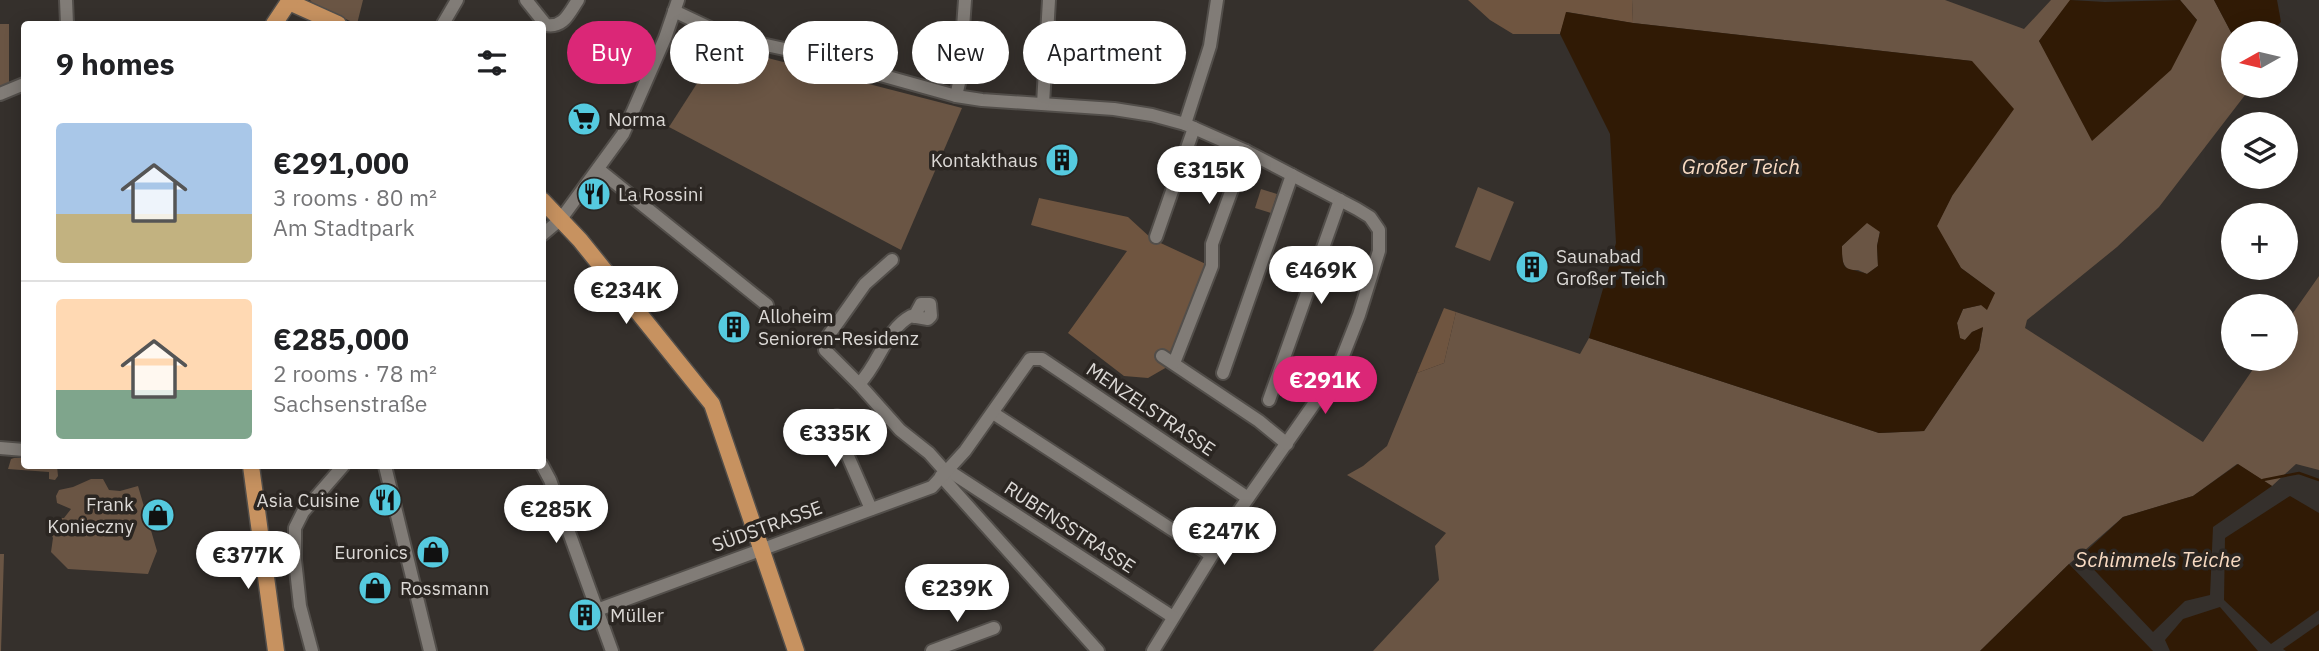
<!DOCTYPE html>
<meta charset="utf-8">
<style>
body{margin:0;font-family:"IBM Plex Sans",sans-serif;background:#f6f6f6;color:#202124;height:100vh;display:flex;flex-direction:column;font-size:26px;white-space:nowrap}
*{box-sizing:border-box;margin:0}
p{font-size:23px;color:#757577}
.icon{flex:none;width:38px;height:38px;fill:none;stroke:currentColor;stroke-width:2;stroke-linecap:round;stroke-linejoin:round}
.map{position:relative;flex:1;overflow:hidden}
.details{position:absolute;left:21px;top:21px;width:525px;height:448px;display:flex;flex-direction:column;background:#fff;border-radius:7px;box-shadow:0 4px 18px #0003}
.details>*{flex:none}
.top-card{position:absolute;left:567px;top:21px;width:665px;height:63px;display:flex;gap:14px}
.needle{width:46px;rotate:262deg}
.buttons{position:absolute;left:2221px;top:21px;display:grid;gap:14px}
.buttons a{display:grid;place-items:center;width:77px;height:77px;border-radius:50%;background:#fff;box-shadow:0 4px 18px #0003;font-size:35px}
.price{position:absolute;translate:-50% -60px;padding:0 16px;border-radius:24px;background:#fff;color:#222;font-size:23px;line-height:46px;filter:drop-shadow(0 2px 4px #0008)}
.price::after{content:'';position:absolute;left:50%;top:42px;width:21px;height:16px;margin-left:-10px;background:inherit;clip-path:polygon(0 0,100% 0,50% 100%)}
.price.selected{background:#db2777;color:#fff}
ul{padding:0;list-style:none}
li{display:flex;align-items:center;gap:21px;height:175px;padding:0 35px}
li+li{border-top:2px solid #e0e0e0}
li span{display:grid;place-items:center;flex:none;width:196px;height:140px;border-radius:7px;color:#555}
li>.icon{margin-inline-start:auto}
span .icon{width:84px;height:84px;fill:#fffc;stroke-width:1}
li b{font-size:30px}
h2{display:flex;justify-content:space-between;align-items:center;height:84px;padding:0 35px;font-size:30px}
.chip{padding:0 24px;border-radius:32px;background:#fff;box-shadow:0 4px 18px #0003;font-size:24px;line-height:63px}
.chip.selected{background:#db2777;color:#fff}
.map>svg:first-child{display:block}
</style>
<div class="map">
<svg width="2319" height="651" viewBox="0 0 2319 651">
<rect width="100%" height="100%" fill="#35302c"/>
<!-- green -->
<g fill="#6a5544">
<path d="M310,0H363L357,24L314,5Z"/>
<path d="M1632,0H1945L2024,29L2051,0H2071L2039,41L2047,54L2197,20L2180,0H2214L2233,36V86H2252L2159,207L2117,247L2027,320L2025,328L2203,442L2260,359H2286V323L2319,276V470L2296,464L2272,486L2237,464L2193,496L2123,517L2069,564L1980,651H1373L1439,580L1435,546L1446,533L1347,475L1363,466L1387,446L1417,373L1444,363L1456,312L1580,354L1589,338L1879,433L1924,431L1979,350L1983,328L1972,332L1965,340L1960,339L1957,323L1963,309L1981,305L1995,293L1961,268L1936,227L1952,196L1972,61L1633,23Z"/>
<path d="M0,24H9V84L0,88Z"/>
<path d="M721,46L962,108L901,250L669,127Z"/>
<path d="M1478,187L1514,202L1490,261L1455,247Z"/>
<path d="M1261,189L1277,194L1271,213L1255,208Z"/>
<path d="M1867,222L1880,231L1877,246L1878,266L1867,274L1858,270H1849C1841,264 1842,255 1842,246Z"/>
<path d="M14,458H24V466H57L58,476L55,480L49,479V472L8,469L11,459Z"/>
<path d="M91,479H103L109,490L120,491L138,486L157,551L148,574L68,569L51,552L53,538L48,527L53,518H64L71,509L57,503L56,496L59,490L73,487Z"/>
<path d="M0,554H4L1,651H0Z"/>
</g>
<!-- forest -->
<g fill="#6f5540">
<path d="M1468,0H1632L1633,23L1567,12L1560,34H1513L1490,20Z"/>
<path d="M1039,198L1128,217L1152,239L1208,265L1174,363L1148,378L1124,376L1068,333L1127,251L1031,225Z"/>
<path d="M1444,308L1456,312L1444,363L1417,373Z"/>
</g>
<!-- water -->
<g fill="#301a05" fill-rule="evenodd">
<path d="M2070,0L2105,2L2180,0L2197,20L2171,70L2092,141L2039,41Z"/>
<path d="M2214,0H2277L2281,22L2270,33H2233V36Z"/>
<path d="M1566,12L1633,23L1972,61L2014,109L1952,196L1937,226L1961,268L1995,293L1987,310L1981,305L1963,309L1957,323L1960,338L1965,340L1972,332L1983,327L1979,350L1924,431L1879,433L1589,338L1616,243L1610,134L1560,34ZM1867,223L1880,232L1877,246L1878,266L1867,274C1846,266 1842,275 1842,246Z"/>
<path d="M2238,464L2272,486L2213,527L2210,595L2185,601L2153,632L2081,556L2123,517L2193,496Z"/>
<path d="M2290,496L2319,513V610L2271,644L2224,600L2225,538Z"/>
<path d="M2069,564L2153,651H1980Z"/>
<path d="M2220,607L2258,651H2170L2165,640L2183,619Z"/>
<path d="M2319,624V651H2286L2283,649Z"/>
</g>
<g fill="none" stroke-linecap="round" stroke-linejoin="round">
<!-- stream -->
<path stroke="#301a05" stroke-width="2.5" d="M2263,480L2299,473L2319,480"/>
<defs>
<g id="minor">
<path d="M66,0L67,24"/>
<path d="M526,0L546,25C564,28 569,13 578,0"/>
<path d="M674,11L729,37L798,52L956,96L982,100L1114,109L1152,115L1185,124L1246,151L1357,209L1370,217L1379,230V251L1359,315L1337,371L1239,511L1153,651"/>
<path d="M443,24L457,0"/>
<path d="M0,94L24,84"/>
<path d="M956,96L959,83L965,0"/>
<path d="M1043,104L1049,0"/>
<path d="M1185,124L1210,46L1217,0"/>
<path d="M598,169L767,305"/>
<path d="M542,235L561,219L623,134L665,38L678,0"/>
<path d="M1156,237L1194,128"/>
<path d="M914,317L921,304H930L931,316L928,319L911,316C885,330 880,363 859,384L900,430L929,453L945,471"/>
<path d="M1162,356L1259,421L1287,444"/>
<path d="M1174,363L1212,266V244L1246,151"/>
<path d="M1223,373L1292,175"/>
<path d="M859,384L825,350L826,339L865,284L892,260"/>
<path d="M1269,400L1340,200"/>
<path d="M993,413L1211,555"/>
<path d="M837,416L844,435L847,454L871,509"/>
<path d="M0,448L24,450"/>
<path d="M542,465L550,480L612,651"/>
<path d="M385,466L430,651"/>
<path d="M946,469L1173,617"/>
<path d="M941,476L1098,651"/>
<path d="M597,610L932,487L965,451L1030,359H1042L1248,498"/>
<path d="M312,651L300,606L295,560V528L303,512L343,466"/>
<path d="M932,651L994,628"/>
</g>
<g id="major">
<path d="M289,2L338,24"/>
<path d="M274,24L290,0"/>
<path d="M542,200L580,240L712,404L796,651"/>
<path d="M251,466L276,651"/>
</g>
</defs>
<!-- minor casing -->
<use href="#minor" stroke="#524e4a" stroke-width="16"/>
<!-- major casing -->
<use href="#major" stroke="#524e4a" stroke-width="19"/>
<!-- minor -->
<use href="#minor" stroke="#817c77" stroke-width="12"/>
<!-- major -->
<use href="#major" stroke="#c79260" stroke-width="16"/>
</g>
<!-- icons -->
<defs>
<symbol id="supermarket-disc" viewBox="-11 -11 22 22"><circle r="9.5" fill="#55cadf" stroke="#2b2622"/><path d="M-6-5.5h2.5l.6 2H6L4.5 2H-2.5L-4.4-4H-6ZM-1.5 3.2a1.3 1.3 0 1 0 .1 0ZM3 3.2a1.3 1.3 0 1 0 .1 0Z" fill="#111"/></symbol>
<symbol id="building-disc" viewBox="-11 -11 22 22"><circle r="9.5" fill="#55cadf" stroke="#2b2622"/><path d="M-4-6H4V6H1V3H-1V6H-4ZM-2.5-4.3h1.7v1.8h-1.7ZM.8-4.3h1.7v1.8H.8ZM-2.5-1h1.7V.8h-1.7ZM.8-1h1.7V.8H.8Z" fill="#111"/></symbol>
<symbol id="restaurant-disc" viewBox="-11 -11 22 22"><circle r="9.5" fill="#55cadf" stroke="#2b2622"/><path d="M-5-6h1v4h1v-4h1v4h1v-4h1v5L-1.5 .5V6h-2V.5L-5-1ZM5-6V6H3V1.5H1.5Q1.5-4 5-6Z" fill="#111"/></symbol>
<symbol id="shop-disc" viewBox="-11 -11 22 22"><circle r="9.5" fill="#55cadf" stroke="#2b2622"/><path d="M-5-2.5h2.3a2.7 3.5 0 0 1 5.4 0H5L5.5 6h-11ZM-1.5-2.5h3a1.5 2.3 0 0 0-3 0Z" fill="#111"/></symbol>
</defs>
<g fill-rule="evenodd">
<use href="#supermarket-disc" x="565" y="100" width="38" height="38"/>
<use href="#building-disc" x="1043" y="141" width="38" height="38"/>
<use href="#restaurant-disc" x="575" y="175" width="38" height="38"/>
<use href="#building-disc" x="1513" y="248" width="38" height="38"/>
<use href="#building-disc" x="715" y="308" width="38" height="38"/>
<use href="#restaurant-disc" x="366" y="481" width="38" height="38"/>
<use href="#shop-disc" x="139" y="496" width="38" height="38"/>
<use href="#shop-disc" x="414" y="533" width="38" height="38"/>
<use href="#shop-disc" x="356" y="569" width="38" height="38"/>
<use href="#building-disc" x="566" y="596" width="38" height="38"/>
</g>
<g text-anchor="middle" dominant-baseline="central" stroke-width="7" stroke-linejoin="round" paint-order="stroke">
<!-- poi labels -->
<g font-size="19" fill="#dcd9d6" stroke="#2b2622" text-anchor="start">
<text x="608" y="119">Norma</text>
<text x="1038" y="160" text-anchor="end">Kontakthaus</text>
<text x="618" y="194">La Rossini</text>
<text x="1556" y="256">Saunabad<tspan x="1556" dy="22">Großer Teich</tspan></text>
<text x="758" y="316">Alloheim<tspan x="758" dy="22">Senioren-Residenz</tspan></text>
<text x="360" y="500" text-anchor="end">Asia Cuisine</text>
<text x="134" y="504" text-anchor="end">Frank<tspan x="134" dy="22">Konieczny</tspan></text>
<text x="408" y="552" text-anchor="end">Euronics</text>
<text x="400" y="588">Rossmann</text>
<text x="610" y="615">Müller</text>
</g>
<!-- street labels -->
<g font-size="19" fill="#dcd9d6" stroke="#2b2622">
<text transform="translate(1151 409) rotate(34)">MENZELSTRASSE</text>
<text transform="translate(767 526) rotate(-20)">SÜDSTRASSE</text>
<text transform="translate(1070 527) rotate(33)">RUBENSSTRASSE</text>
</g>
<!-- water labels -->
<g font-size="21" font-style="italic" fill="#f8dac2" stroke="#2b2622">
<text x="1741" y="166">Großer Teich</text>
<text x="2158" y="559">Schimmels Teiche</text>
</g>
</g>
</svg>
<div class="buttons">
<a><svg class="needle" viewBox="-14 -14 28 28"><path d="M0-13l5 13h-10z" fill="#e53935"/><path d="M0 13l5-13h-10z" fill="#757577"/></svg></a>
<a><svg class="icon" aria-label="layers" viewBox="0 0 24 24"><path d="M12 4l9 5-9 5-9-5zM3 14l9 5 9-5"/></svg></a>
<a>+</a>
<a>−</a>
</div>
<b class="price" style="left:1209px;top:206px">€315K</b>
<b class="price" style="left:1321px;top:306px">€469K</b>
<b class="price" style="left:626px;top:326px">€234K</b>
<b class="price selected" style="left:1325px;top:416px">€291K</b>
<b class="price" style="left:835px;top:469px">€335K</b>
<b class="price" style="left:556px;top:545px">€285K</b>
<b class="price" style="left:1224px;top:567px">€247K</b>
<b class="price" style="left:248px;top:591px">€377K</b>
<b class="price" style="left:957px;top:624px">€239K</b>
<div class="top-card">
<a class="chip selected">Buy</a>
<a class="chip">Rent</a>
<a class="chip">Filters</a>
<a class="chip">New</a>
<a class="chip">Apartment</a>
</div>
<section class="details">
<h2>9 homes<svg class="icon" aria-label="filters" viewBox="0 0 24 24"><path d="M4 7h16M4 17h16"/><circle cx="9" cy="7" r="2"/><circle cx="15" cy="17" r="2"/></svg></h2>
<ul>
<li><span style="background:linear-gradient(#a9c7e8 65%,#c2b280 0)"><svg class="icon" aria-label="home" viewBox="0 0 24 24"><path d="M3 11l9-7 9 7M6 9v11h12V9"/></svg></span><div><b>€291,000</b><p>3 rooms · 80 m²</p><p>Am Stadtpark</p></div></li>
<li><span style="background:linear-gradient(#ffd9b3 65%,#7fa58c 0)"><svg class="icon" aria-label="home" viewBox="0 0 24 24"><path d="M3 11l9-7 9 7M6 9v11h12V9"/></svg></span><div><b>€285,000</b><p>2 rooms · 78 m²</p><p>Sachsenstraße</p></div></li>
</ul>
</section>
</div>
